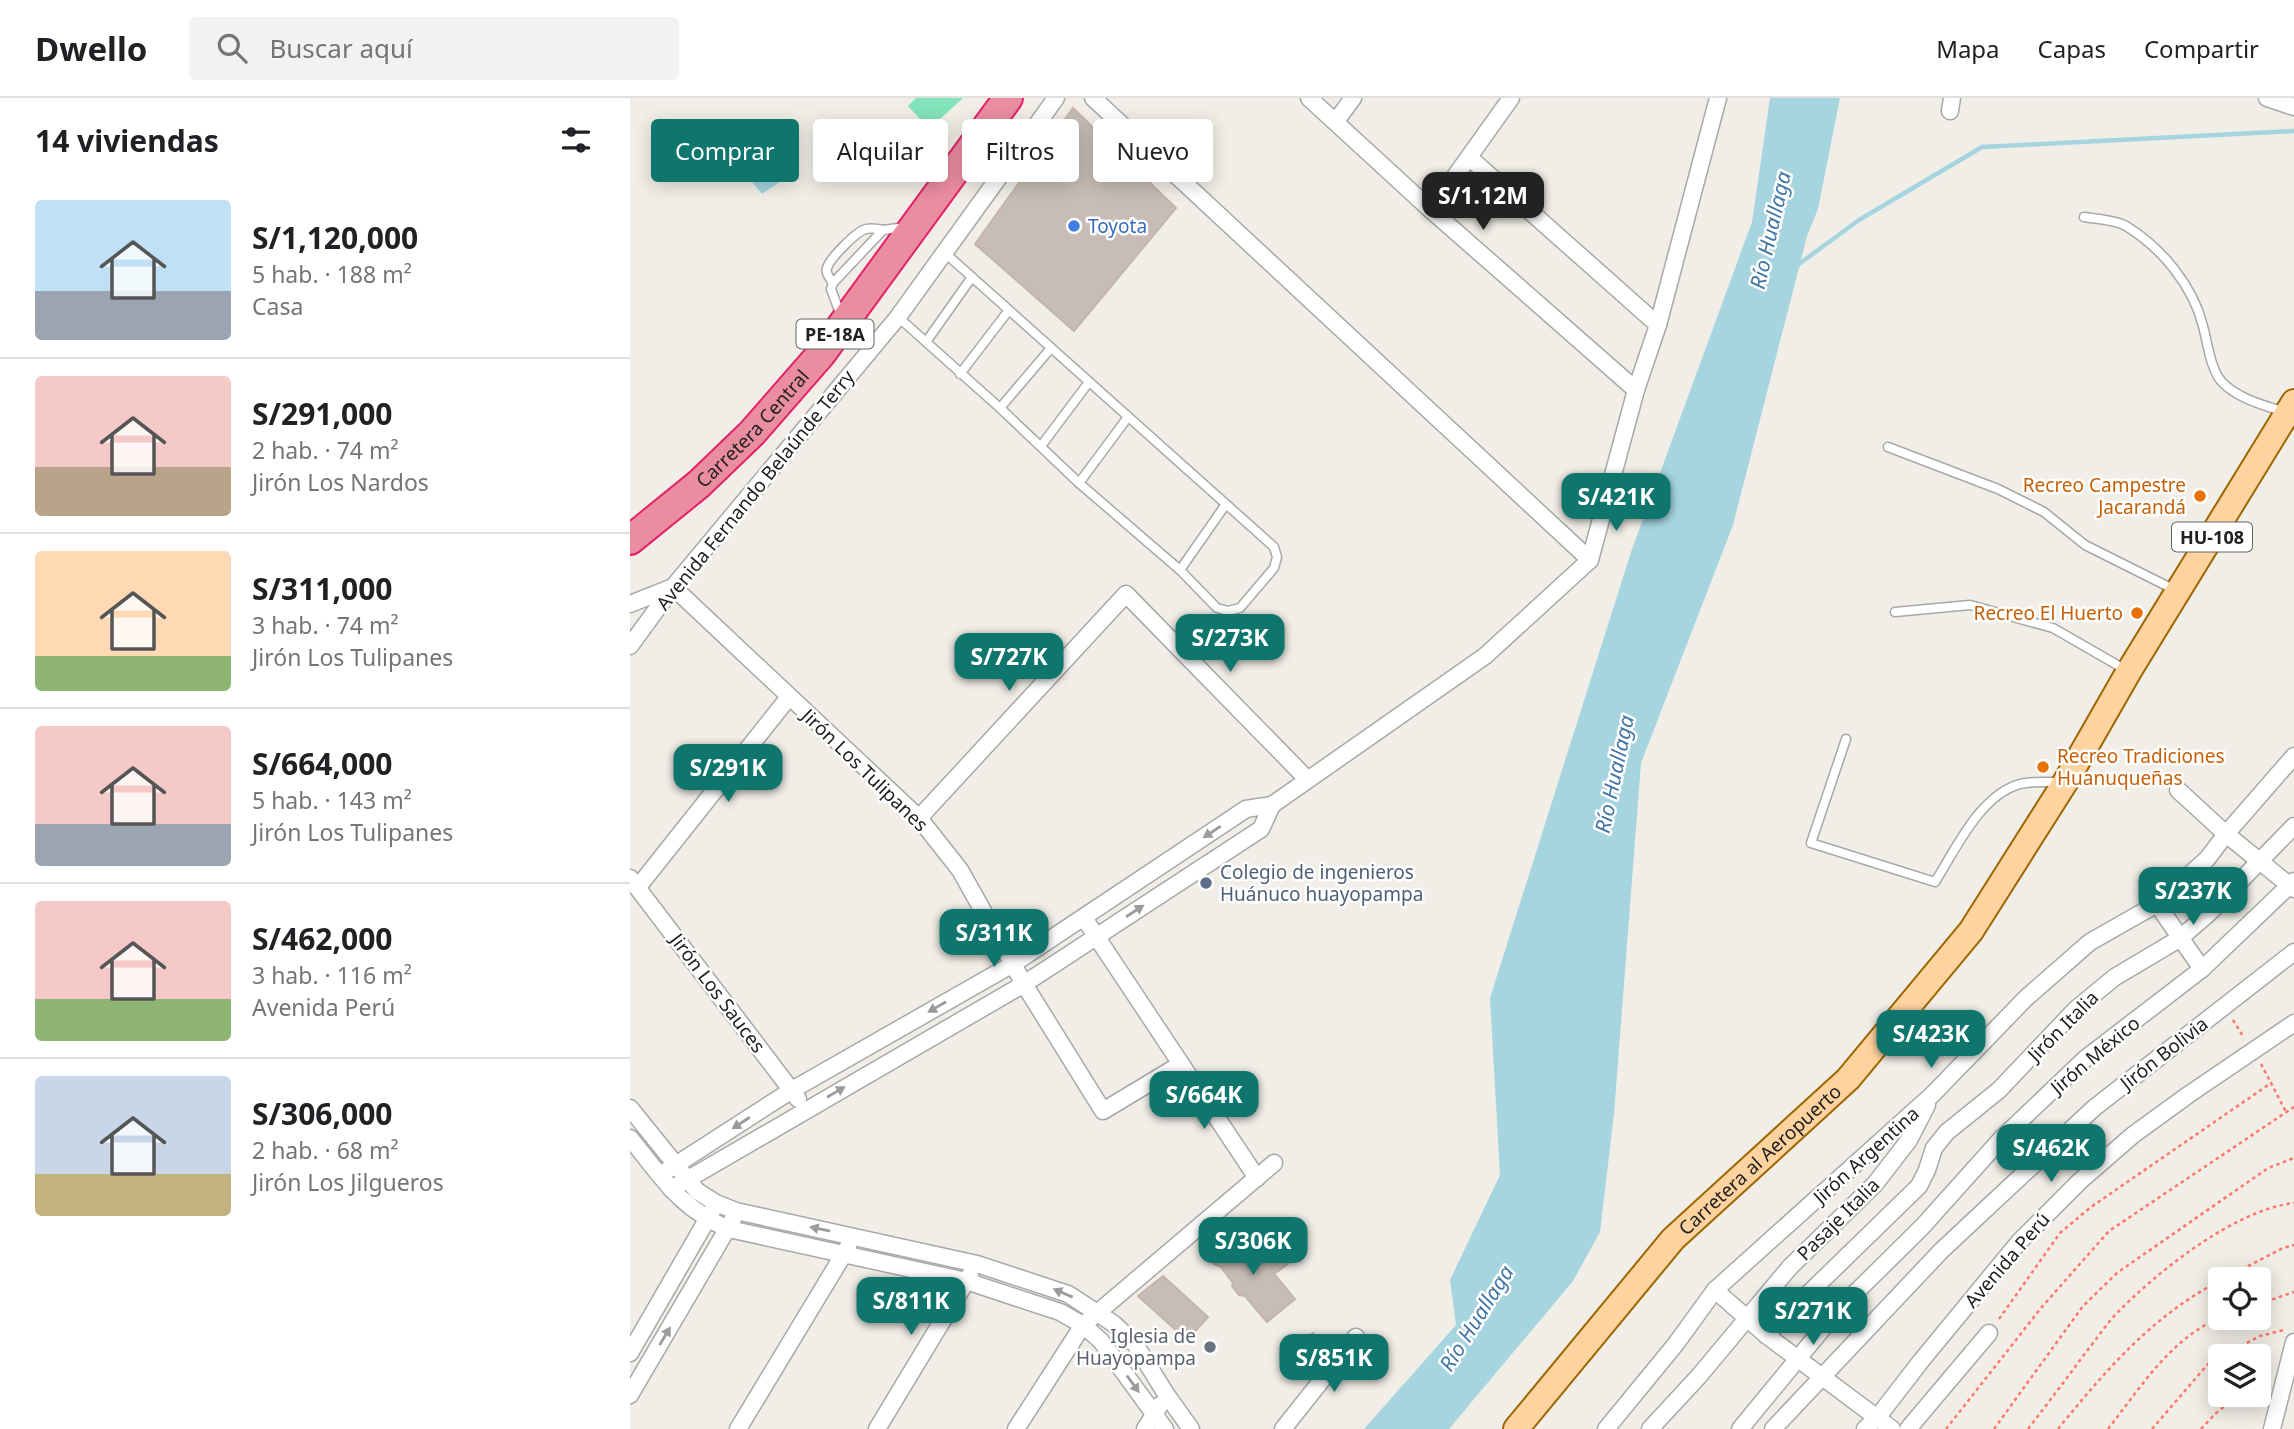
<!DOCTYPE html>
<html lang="es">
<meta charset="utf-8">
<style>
body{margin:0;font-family:"Noto Sans",sans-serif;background:#f2f2f2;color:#202124;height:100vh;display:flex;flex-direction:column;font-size:26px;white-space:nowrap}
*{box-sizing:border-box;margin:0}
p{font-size:23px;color:#757577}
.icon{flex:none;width:38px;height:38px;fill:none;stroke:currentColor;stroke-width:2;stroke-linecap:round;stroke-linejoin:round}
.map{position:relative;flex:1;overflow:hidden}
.sheet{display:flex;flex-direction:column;background:#fff;width:630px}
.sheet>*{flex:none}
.hud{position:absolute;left:21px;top:21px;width:665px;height:63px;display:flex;gap:14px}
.buttons{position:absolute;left:1578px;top:1169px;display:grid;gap:14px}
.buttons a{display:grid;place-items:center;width:63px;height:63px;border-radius:7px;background:#fff;box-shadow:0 4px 18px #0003;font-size:35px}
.price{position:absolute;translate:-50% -60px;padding:0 16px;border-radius:14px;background:#0f766e;color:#fff;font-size:23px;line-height:46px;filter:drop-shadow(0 2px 4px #0008)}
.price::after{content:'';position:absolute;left:50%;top:42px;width:21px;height:16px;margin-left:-10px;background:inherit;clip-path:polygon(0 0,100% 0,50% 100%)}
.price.on{background:#222;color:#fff}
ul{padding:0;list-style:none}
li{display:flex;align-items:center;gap:21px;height:175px;padding:0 35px}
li+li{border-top:2px solid #e0e0e0}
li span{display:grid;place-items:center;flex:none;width:196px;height:140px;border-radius:7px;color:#555}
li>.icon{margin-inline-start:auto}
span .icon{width:84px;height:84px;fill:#fffc;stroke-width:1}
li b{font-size:30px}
h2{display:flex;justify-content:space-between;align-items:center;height:84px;padding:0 35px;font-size:30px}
.tag{padding:0 24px;border-radius:7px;background:#fff;box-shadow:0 4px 18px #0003;font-size:24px;line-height:63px}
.tag.on{background:#0f766e;color:#fff}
header{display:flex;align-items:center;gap:42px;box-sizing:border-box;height:98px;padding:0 35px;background:#fff;border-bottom:2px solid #e0e0e0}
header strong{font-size:33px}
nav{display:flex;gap:38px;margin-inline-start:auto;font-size:24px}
.search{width:490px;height:63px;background:#f2f2f2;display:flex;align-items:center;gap:18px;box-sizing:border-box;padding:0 24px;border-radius:7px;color:#757577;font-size:26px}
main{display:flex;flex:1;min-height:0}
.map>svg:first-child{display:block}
</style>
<header>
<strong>Dwello</strong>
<div class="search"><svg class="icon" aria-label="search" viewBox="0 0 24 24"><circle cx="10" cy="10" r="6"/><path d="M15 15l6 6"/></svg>Buscar aquí</div>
<nav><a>Mapa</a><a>Capas</a><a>Compartir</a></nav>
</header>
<main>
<section class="sheet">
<h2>14 viviendas<svg class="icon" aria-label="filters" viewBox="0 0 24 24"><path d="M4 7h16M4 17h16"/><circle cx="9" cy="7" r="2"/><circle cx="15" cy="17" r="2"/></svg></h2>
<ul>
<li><span style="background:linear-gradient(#bfe0f5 65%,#9aa5b1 0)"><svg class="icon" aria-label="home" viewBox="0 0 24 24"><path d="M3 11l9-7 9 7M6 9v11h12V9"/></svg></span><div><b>S/1,120,000</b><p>5 hab. · 188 m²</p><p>Casa</p></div></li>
<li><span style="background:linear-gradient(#f6c9c9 65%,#b9a48a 0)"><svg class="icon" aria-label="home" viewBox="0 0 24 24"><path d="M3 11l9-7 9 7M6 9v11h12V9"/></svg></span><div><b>S/291,000</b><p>2 hab. · 74 m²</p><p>Jirón Los Nardos</p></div></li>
<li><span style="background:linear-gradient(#ffd9b3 75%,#8fb573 0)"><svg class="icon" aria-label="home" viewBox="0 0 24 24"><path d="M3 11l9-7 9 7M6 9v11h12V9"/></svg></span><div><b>S/311,000</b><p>3 hab. · 74 m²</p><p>Jirón Los Tulipanes</p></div></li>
<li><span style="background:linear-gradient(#f6c9c9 70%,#9aa5b1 0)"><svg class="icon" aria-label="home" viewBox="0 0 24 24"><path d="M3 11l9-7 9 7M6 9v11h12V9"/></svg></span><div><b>S/664,000</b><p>5 hab. · 143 m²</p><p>Jirón Los Tulipanes</p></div></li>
<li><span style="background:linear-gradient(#f6c9c9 70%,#8fb573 0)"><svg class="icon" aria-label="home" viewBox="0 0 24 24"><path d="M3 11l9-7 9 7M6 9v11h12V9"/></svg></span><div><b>S/462,000</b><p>3 hab. · 116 m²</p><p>Avenida Perú</p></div></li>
<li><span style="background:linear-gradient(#c9d6e8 70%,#c2b280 0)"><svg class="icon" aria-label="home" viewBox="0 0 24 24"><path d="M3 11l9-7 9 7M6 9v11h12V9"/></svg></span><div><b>S/306,000</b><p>2 hab. · 68 m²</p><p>Jirón Los Jilgueros</p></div></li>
</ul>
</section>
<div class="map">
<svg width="1664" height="1331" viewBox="0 0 1664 1331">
<rect width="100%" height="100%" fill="#f1eee7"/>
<!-- pitch -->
<path fill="#83e3bb" d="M286,0H333L299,31L278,8Z"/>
<!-- water -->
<g fill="#a6d5e0">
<path d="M1140,0H1210L1188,111L1177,138L1103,427L1011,665L984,1016L970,1134L943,1183L819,1331H734L826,1227L820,1182L870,1077L860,900L1001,454L1122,124Z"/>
<path d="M116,36L154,81L132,96L94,51Z"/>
</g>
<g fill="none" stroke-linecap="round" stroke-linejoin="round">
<!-- stream -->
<path stroke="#a6d5e0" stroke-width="4.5" d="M1165,169L1229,122L1352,49L1664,33"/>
</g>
<!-- building -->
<g fill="#c7bdb6" stroke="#c4b4a9" stroke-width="2">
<path d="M443,10L546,110L444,233L345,146Z"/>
<path d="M588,1139H600L608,1153L618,1156L628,1168L650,1152L659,1165L644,1176L665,1201L637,1224L615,1198L609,1197L602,1188L603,1185L591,1169L584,1166L577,1156L576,1150Z"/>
<path d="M533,1178L578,1219L557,1242L508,1198Z"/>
<path d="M683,1235L696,1253L662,1276L650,1257Z"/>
</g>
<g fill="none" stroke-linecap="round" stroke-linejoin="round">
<defs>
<g id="lane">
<path d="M1454,119C1467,121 1486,122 1496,128C1532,150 1563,188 1573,228C1577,243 1581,273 1592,284C1608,301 1634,307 1654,314"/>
<path d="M203,185C200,180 195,175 197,170C200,160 227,133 236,131C241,130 248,131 253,132"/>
<path d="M211,218L201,191L203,185L253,132L275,129"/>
<path d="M268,219L370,310L449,385L550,472L587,510L598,513L610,510L644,470L647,459L644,449L315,155"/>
<path d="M296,244L342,179"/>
<path d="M330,276L379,212"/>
<path d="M370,310L421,250"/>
<path d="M411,348L459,284"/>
<path d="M1258,349L1368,391L1414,414L1455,447L1547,493"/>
<path d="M449,385L498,319"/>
<path d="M550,472L596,406"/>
<path d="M1265,514L1340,507L1423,530L1496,572"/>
<path d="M1216,641L1181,745L1305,784C1326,751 1350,697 1390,686C1402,683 1417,684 1429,684"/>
</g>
<g id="street">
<path d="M463,0L960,462"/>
<path d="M679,0L801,112L1006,292"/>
<path d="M1637,0L1664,9"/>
<path d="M1320,13L1322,0"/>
<path d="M706,23L723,0"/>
<path d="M840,60L1028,227"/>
<path d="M801,112L881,0"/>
<path d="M0,506L43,489L289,720L330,772L394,886L473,1013L551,966L454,820"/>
<path d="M0,548L43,489L268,219L426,0"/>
<path d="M1548,692L1596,736L1664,791"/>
<path d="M289,720L496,496L677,681"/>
<path d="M0,780L168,1001"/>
<path d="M8,789L159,599"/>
<path d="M1527,806L1572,871"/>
<path d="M551,966L627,1080"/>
<path d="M0,1010L67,1093L86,1105L106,1113L347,1166L438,1196L484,1226L505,1246L536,1296L561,1331"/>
<path d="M0,1040C32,1079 50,1111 99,1131L336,1183L430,1214L453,1227L471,1243L535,1331"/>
<path d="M30,1077L162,992L383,866L616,711L642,707L855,558L960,462L1006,292L1028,227L1088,0"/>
<path d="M41,1091L394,886L631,731L642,707"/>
<path d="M1085,1192L1136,1237L1262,1331"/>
<path d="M1136,1237L1289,1088L1297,1072L1304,1050L1317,1034L1369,992L1446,911L1485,879L1549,841L1578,816L1664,728"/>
<path d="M0,1255L82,1113"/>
<path d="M0,1297L103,1121"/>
<path d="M108,1331L218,1149"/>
<path d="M247,1331L340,1177"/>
<path d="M386,1331L453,1227L644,1065"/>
<path d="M515,1331L530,1307"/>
<path d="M653,1331L726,1239"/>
<path d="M976,1331L1045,1247L1085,1192L1302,997L1396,900L1460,844L1527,806L1577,761L1596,736L1664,658"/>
<path d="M1020,1331L1069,1278L1160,1169L1245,1086L1279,1042L1297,1007"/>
<path d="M1110,1331L1208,1212L1292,1129L1371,1041L1456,960L1572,871L1664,783"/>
<path d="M1143,1331L1311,1153L1464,1010L1664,854"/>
<path d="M1235,1331L1247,1320L1291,1263L1389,1144L1450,1083L1503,1037L1558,997L1664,925"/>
<path d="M1278,1331L1359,1235"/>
<path d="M1642,1331L1664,1244"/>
</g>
<g id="primary">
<path id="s1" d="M886,1331L1043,1141L1218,981L1341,833L1436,683L1499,573L1664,304"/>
</g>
<g id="highway">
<path id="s2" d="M0,442L69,386L122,335L191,256L378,0"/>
</g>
</defs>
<!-- lane casing -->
<use href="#lane" stroke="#a8a8a8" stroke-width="11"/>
<!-- street casing -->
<use href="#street" stroke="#a8a8a8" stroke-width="19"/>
<!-- primary casing -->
<use href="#primary" stroke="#9e6600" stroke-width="28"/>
<!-- highway casing -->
<use href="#highway" stroke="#e22268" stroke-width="32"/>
<!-- path -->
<g stroke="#ff776b" stroke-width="2.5" stroke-dasharray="3.5 3.5" stroke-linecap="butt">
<path d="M1603,922L1614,940"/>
<path d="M1631,966L1641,985"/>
<path d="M1593,1181L1653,1150L1664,1147"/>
<path d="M1629,1206L1664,1194"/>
<path d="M1369,1221L1430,1135L1461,1109L1641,985L1656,1014"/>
<path d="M1592,1258L1630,1238L1654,1232"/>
<path d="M1629,1287L1637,1284"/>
<path d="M1316,1331L1411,1210L1479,1133L1664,1009"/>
<path d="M1364,1331L1453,1208L1487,1175L1638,1070L1664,1060"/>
<path d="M1398,1331C1418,1305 1437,1280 1456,1254C1466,1242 1475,1228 1486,1216C1527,1174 1604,1112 1664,1105"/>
<path d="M1428,1331C1476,1272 1522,1218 1591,1182"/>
<path d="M1478,1331C1511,1289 1540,1241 1591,1219"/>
<path d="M1522,1331L1578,1266L1591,1259"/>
<path d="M1571,1331L1585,1316L1608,1297"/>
</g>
<!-- lane -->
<use href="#lane" stroke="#fff" stroke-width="8"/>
<!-- street -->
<use href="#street" stroke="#fff" stroke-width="16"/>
<!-- primary -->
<use href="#primary" stroke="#ffd39f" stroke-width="24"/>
<!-- highway -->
<use href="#highway" stroke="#eb8da1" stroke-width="28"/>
</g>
<!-- one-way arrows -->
<defs><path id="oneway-solid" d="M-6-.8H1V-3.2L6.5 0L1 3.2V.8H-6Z" transform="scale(1.75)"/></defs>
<g fill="#9b9b9b">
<use href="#oneway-solid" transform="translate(582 734) rotate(146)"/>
<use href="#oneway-solid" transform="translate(505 813) rotate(-33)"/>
<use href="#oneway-solid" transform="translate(307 909) rotate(150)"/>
<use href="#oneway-solid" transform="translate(206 994) rotate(-30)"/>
<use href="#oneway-solid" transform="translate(111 1025) rotate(147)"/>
<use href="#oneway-solid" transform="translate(190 1131) rotate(-168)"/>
<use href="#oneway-solid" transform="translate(433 1195) rotate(-157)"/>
<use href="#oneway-solid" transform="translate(35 1238) rotate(-59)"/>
<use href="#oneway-solid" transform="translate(503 1286) rotate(54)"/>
</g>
<!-- markers -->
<circle fill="#3f7fe0" stroke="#fff" stroke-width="2.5" cx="444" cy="128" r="7"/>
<g fill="#e8710a" stroke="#fff" stroke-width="2.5">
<circle cx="1570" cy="398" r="7"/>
<circle cx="1507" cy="515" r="7"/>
<circle cx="1413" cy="669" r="7"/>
</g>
<circle fill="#5c6f8a" stroke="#fff" stroke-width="2.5" cx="576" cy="785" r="7"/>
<circle fill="#6b7280" stroke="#fff" stroke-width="2.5" cx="580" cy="1249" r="7"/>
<g text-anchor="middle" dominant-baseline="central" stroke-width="5" stroke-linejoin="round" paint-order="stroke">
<!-- shield labels -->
<g fill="#fff" stroke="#646464" stroke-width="2">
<rect x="166.5" y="221.5" width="77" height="29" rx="5"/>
<rect x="1542" y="424.5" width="80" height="29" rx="5"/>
</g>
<g font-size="18" font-weight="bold" fill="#212121">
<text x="205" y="236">PE-18A</text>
<text x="1582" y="439">HU-108</text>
</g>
<!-- shop labels -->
<g font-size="19" fill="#366cbe" stroke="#fff" text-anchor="start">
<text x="458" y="128">Toyota</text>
</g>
<!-- street labels -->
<g font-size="19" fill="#212121" stroke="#fff">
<text stroke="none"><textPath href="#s2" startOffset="166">Carretera Central</textPath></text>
<text transform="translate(125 392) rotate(-51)">Avenida Fernando Belaúnde Terry</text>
<text transform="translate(235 672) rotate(44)">Jirón Los Tulipanes</text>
<text transform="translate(88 895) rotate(53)">Jirón Los Sauces</text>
<text transform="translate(1433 928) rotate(-45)">Jirón Italia</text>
<text transform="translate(1534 955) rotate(-38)">Jirón Bolivia</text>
<text transform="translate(1465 957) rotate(-40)">Jirón México</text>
<text transform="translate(1236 1057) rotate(-42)">Jirón Argentina</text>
<text stroke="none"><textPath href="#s1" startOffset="364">Carretera al Aeropuerto</textPath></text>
<text transform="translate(1208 1121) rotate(-45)">Pasaje Italia</text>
<text transform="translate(1377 1162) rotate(-49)">Avenida Perú</text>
</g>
<!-- food labels -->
<g font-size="19" fill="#c56008" stroke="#fff" text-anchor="end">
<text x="1556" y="387">Recreo Campestre<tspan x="1556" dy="22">Jacarandá</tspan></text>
<text x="1493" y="515">Recreo El Huerto</text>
<text x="1427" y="658" text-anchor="start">Recreo Tradiciones<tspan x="1427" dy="22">Huanuqueñas</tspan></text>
</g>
<!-- service labels -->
<g font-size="19" fill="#4e5e75" stroke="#fff" text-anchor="start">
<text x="590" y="774">Colegio de ingenieros<tspan x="590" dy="22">Huánuco huayopampa</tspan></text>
</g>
<!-- worship labels -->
<g font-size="19" fill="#5b616d" stroke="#fff" text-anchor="end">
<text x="566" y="1238">Iglesia de<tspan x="566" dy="22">Huayopampa</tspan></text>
</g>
<!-- water labels -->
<g font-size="21" font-style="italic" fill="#4276a5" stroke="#fff">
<text transform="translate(1140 132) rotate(-77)">Río Huallaga</text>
<text transform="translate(984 676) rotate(-78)">Río Huallaga</text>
<text transform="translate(846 1220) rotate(-58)">Río Huallaga</text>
</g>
</g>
</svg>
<div class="buttons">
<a><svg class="icon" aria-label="locate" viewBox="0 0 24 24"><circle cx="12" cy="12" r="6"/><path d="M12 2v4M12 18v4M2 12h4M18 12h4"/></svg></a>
<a><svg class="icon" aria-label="layers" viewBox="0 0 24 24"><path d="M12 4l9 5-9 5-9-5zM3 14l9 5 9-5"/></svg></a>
</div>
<b class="price on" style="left:853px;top:134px">S/1.12M</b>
<b class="price" style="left:986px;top:435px">S/421K</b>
<b class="price" style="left:600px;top:576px">S/273K</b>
<b class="price" style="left:379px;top:595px">S/727K</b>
<b class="price" style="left:98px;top:706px">S/291K</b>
<b class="price" style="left:1563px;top:829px">S/237K</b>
<b class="price" style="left:364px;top:871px">S/311K</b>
<b class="price" style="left:1301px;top:972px">S/423K</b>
<b class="price" style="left:574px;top:1033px">S/664K</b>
<b class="price" style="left:1421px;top:1086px">S/462K</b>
<b class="price" style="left:623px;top:1179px">S/306K</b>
<b class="price" style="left:281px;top:1239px">S/811K</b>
<b class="price" style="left:1183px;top:1249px">S/271K</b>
<b class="price" style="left:704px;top:1296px">S/851K</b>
<div class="hud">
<a class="tag on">Comprar</a>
<a class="tag">Alquilar</a>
<a class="tag">Filtros</a>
<a class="tag">Nuevo</a>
</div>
</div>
</main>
